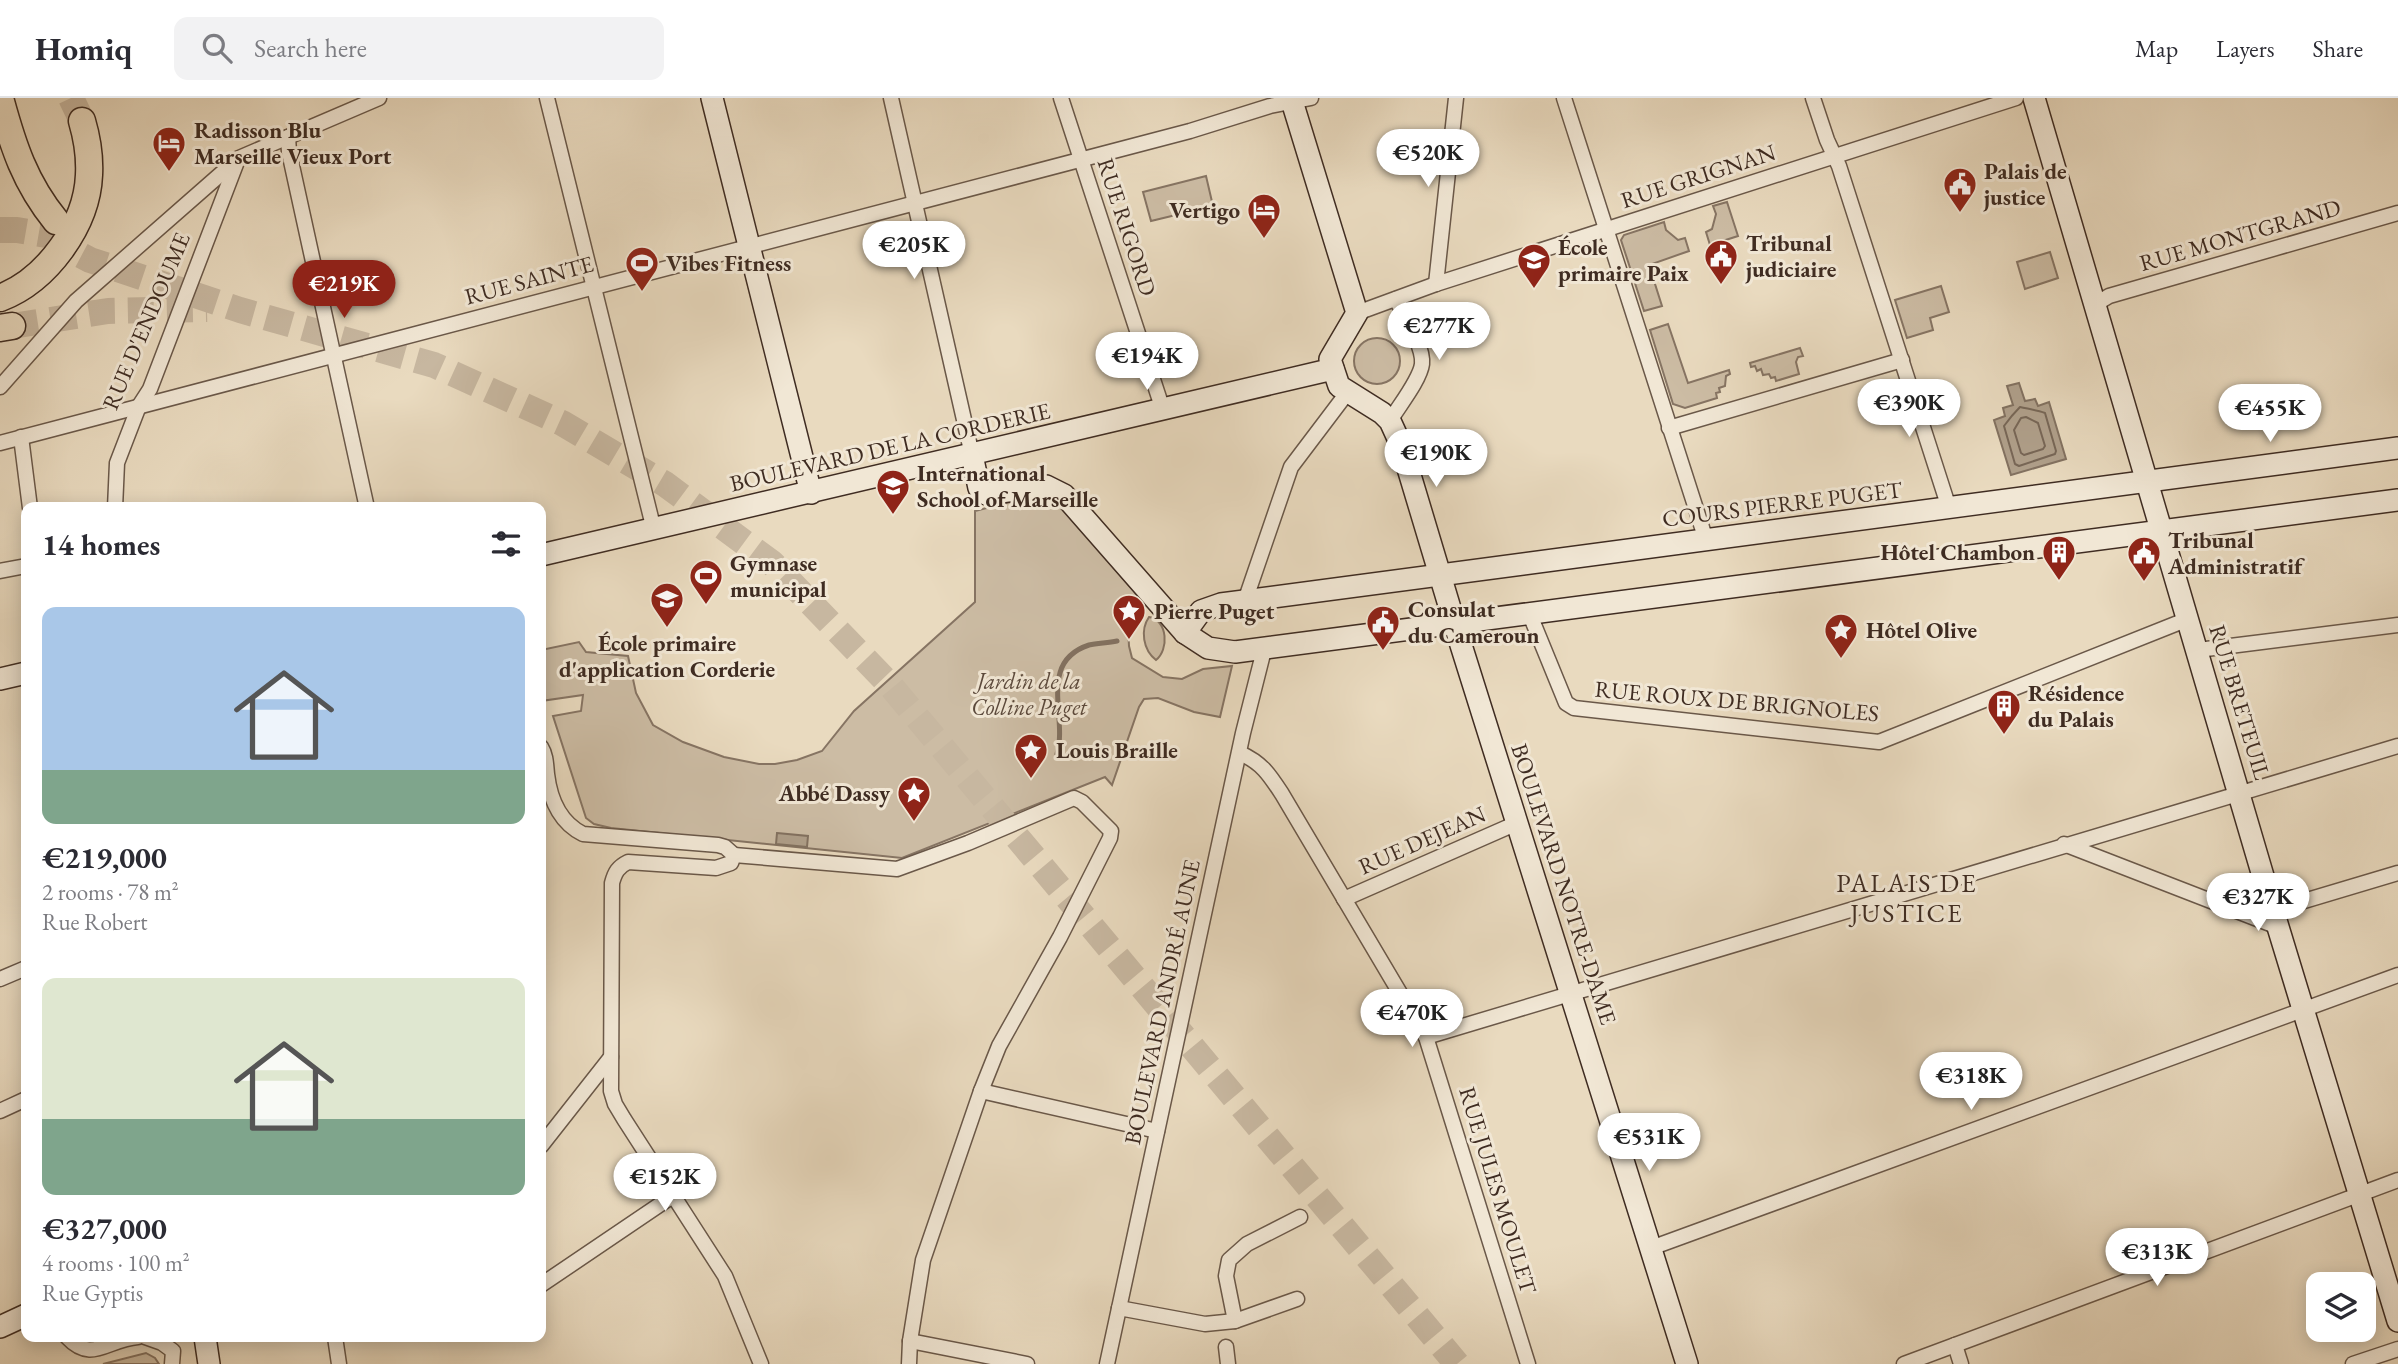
<!DOCTYPE html>
<meta charset="utf-8">
<style>
body{margin:0;font-family:"EB Garamond",serif;background:#f2f2f3;color:#2b2b33;height:100vh;display:flex;flex-direction:column;font-size:26px;white-space:nowrap}
*{box-sizing:border-box;margin:0}
p{font-size:23px;color:#7c7c81}
.icon{flex:none;width:38px;height:38px;fill:none;stroke:currentColor;stroke-width:2;stroke-linecap:round;stroke-linejoin:round}
.map{position:relative;flex:1;overflow:hidden}
.side{position:absolute;left:21px;top:404px;width:525px;height:840px;display:flex;flex-direction:column;background:#fff;border-radius:14px;box-shadow:0 4px 18px #0003}
.side>*{flex:none}
.buttons{position:absolute;left:2306px;top:1174px;display:grid;gap:14px}
.buttons a{display:grid;place-items:center;width:70px;height:70px;border-radius:14px;background:#fff;box-shadow:0 4px 18px #0003;font-size:35px}
.price{position:absolute;translate:-50% -60px;padding:0 16px;border-radius:24px;background:#fff;color:#222;font-size:23px;line-height:46px;filter:drop-shadow(0 2px 4px #0008)}
.price::after{content:'';position:absolute;left:50%;top:42px;width:21px;height:16px;margin-left:-10px;background:inherit;clip-path:polygon(0 0,100% 0,50% 100%)}
.price.selected{background:#8f2418;color:#fff}
ul{padding:0;list-style:none}
li{display:grid;align-content:center;gap:14px;height:371px;padding:0 21px}
li span{display:grid;place-items:center;height:217px;border-radius:14px;color:#555}
li>.icon{margin-inline-start:auto}
span .icon{width:126px;height:126px;fill:#fffc;stroke-width:1}
li b{font-size:30px}
h2{display:flex;justify-content:space-between;align-items:center;height:84px;padding:0 21px;font-size:30px}
header{display:flex;align-items:center;gap:42px;box-sizing:border-box;height:98px;padding:0 35px;background:#fff;border-bottom:2px solid #e1e1e2}
header strong{font-size:33px}
nav{display:flex;gap:38px;margin-inline-start:auto;font-size:24px}
.search{width:490px;height:63px;background:#f2f2f3;display:flex;align-items:center;gap:18px;box-sizing:border-box;padding:0 24px;border-radius:14px;color:#7c7c81;font-size:26px}
.map>svg:first-child{display:block}
</style>
<header>
<strong>Homiq</strong>
<div class="search"><svg class="icon" aria-label="search" viewBox="0 0 24 24"><circle cx="10" cy="10" r="6"/><path d="M15 15l6 6"/></svg>Search here</div>
<nav><a>Map</a><a>Layers</a><a>Share</a></nav>
</header>
<div class="map">
<svg width="2398" height="1266" viewBox="0 0 2398 1266">
<rect width="100%" height="100%" fill="#e9dabf"/>
<filter id="stains"><feTurbulence type="fractalNoise" baseFrequency=".00286" numOctaves="4"/><feColorMatrix values="0 0 0 0 .2 0 0 0 0 .09 0 0 0 0 .02 0 0 0 .5 -.17"/></filter>
<radialGradient id="worn" r=".72"><stop offset=".6" stop-color="#630" stop-opacity="0"/><stop offset="1" stop-color="#630" stop-opacity=".3"/></radialGradient>
<!-- green -->
<g fill="#ccbca4" stroke="#867463" stroke-width="2">
<path d="M1206,78L1213,108L1151,123L1143,94Z"/>
<path d="M1727,104L1738,138L1710,147L1706,134L1712,131L1716,116L1713,108Z"/>
<path d="M1664,124L1666,132L1678,142L1685,140L1689,153L1649,167L1662,208L1644,213L1621,142L1624,137Z"/>
<path d="M2050,154L2058,180L2025,191L2017,164Z"/>
<path d="M1941,188L1949,214L1930,220L1933,232L1907,240L1895,202Z"/>
<path d="M1668,226L1688,285L1729,272L1730,276L1726,278L1725,288L1719,290L1720,294L1716,295L1717,300L1685,310L1673,306L1650,232Z"/>
<circle cx="1377" cy="263" r="23"/>
<path d="M1800,250L1803,258L1798,259L1796,264L1799,276L1776,283L1775,279L1771,280L1769,276L1763,277L1761,271L1757,273L1755,268L1751,269L1750,265Z"/>
<path d="M1033,398H1047L1057,404L1146,507L1128,527L1129,548L1132,560L1163,579L1182,581L1203,571L1232,568L1220,619L1194,614L1158,600L1144,601L1139,609L1112,687L1105,679L902,760L611,730L594,726L586,720L553,618L581,613L583,597L541,603V552L579,544L586,554L628,558L636,595L653,627L683,644L724,659L759,666H775L797,662L822,653L854,613L975,504V413Z"/>
<path d="M1149,519C1168,522 1169,552 1156,562C1143,552 1140,532 1149,519Z"/>
<path d="M146,1255L155,1260L159,1266H103Z"/>
</g>
<!-- water -->
<g fill="#af9f8a" stroke="#827160" stroke-width="2">
<path d="M2019,285L2025,303L2035,301L2038,308L2049,304L2066,361L2011,377L1994,322L2005,318L2003,310L2013,307L2007,288Z"/>
<path d="M777,735L808,738L807,749L776,746Z"/>
</g>
<g fill="none" stroke-linecap="round" stroke-linejoin="round">
<!-- shore -->
<g stroke="#776656" stroke-width="2">
<path d="M2020,309C2029,311 2037,312 2045,315L2056,353L2055,356L2019,368L2015,366L2004,328C2009,321 2014,315 2020,309Z"/>
<path d="M2026,319L2038,325L2045,348L2043,351L2024,357L2021,355L2014,332L2021,320Z"/>
</g>
<!-- stream -->
<path stroke="#827160" stroke-width="5" d="M1057,656C1068,619 1037,564 1089,547C1098,545 1108,545 1117,543"/>
<!-- highway-tunnel -->
<g stroke="#c7b7a0" stroke-width="26" stroke-dasharray="26 13" stroke-linecap="butt">
<path d="M71,0L82,23"/>
<path d="M0,132H17L64,140"/>
<path d="M49,136L73,153L90,162L240,212L434,267L562,325L665,386L772,465L890,587L1457,1266"/>
<path d="M12,228L108,213L207,211"/>
</g>
<defs>
<g id="street">
<path d="M547,0L654,432"/>
<path d="M891,0L972,357"/>
<path d="M1061,0L1163,312"/>
<path d="M1564,0L1706,442"/>
<path d="M1813,0L1827,42L1839,68L1949,410"/>
<path d="M288,39L289,54L367,410"/>
<path d="M1436,186L1456,0"/>
<path d="M2096,206L2109,198L2398,115"/>
<path d="M1357,215L1436,186L2016,0"/>
<path d="M0,289L76,203L239,60L379,0"/>
<path d="M1390,323C1398,309 1420,282 1422,266C1424,249 1404,217 1396,201"/>
<path d="M1669,330L1902,262"/>
<path d="M21,339L30,410"/>
<path d="M0,345L1190,33L1270,8L1311,0"/>
<path d="M115,410L117,365L139,308L150,291L238,61"/>
<path d="M0,473L26,468"/>
<path d="M1245,503L1291,369L1347,295"/>
<path d="M1530,517L1566,605L1574,610L1879,644L2188,521"/>
<path d="M2198,552L2398,527"/>
<path d="M541,649C546,657 546,666 547,676C550,701 559,724 583,736L718,747L725,749L734,757"/>
<path d="M1240,655C1262,665 1269,676 1282,696L1426,939L1528,1266"/>
<path d="M2064,746L2278,829"/>
<path d="M734,757L897,771L968,745L1074,700L1082,704L1111,733L1110,740L1060,839L999,948L981,993L923,1162L910,1243L909,1266"/>
<path d="M734,757L731,765L716,770L628,764C618,769 615,774 612,785L611,993L615,1006L624,1021L725,1178L761,1266"/>
<path d="M1344,801L1517,725"/>
<path d="M2274,812L2398,775"/>
<path d="M0,881L26,870"/>
<path d="M1426,939L2398,648"/>
<path d="M981,993L1157,1033"/>
<path d="M0,1013L26,1001"/>
<path d="M541,1048L611,959"/>
<path d="M1651,1150L2398,877"/>
<path d="M541,1187L674,1097"/>
<path d="M1119,1210L1205,1226L1235,1223L1297,1201"/>
<path d="M1235,1223L1226,1178L1229,1162L1247,1146L1300,1119"/>
<path d="M67,1239C92,1266 107,1241 138,1239"/>
<path d="M145,1239L162,1245L173,1253L172,1266"/>
<path d="M335,1239L339,1266"/>
<path d="M910,1243L1027,1266"/>
<path d="M1955,1247L1961,1266"/>
<path d="M1226,1249L1228,1266"/>
<path d="M1107,1266L1243,635L1264,552"/>
<path d="M1904,1266L2398,1082"/>
<path d="M2353,1266L2398,1251"/>
</g>
<g id="secondary">
<path d="M712,0L811,395"/>
<path d="M1291,0L1357,215L1330,261L1339,288L1382,315L1390,323L1401,347L1461,547L1687,1266"/>
<path d="M2034,0L2278,829L2398,1223"/>
<path d="M972,357L979,390L986,396L1046,388L1064,397L1185,535L1208,550L1235,554L2398,402"/>
<path d="M541,457L1333,271"/>
<path d="M1185,535L1201,513L1221,506L2398,350"/>
<path d="M0,581L26,575"/>
<path d="M0,1229L26,1217"/>
<path d="M205,1239L209,1266"/>
</g>
<g id="highway">
<path d="M0,0C13,48 25,85 56,123"/>
<path d="M0,200C47,182 87,127 89,77C90,58 87,40 82,23"/>
<path d="M0,230L12,228"/>
</g>
</defs>
<!-- street casing -->
<use href="#street" stroke="#6a5849" stroke-width="17"/>
<!-- secondary casing -->
<use href="#secondary" stroke="#3f2c22" stroke-width="24"/>
<!-- highway casing -->
<use href="#highway" stroke="#3f2c22" stroke-width="29"/>
<!-- street -->
<use href="#street" stroke="#f1e7d5" stroke-width="14"/>
<!-- secondary -->
<use href="#secondary" stroke="#f1e7d5" stroke-width="21"/>
<!-- highway -->
<use href="#highway" stroke="#e9dabf" stroke-width="26"/>
</g>
<!-- icons -->
<defs>
<symbol id="hotel-pin" viewBox="-11 -11 22 30"><path d="M0 17L-7.5 6A9.5 9.5 0 1 1 7.5 6Z" fill="#8f2418" stroke="#f1e7d5"/><path d="M-6-4.5h1.5V1H6V5H4.5V3h-9V5H-6ZM-4 0a1.8 1.8 0 1 1 3.6 0ZM.5 0V-2.5h3Q6-2.5 6 0Z" fill="#fff"/></symbol>
<symbol id="civic-pin" viewBox="-11 -11 22 30"><path d="M0 17L-7.5 6A9.5 9.5 0 1 1 7.5 6Z" fill="#8f2418" stroke="#f1e7d5"/><path d="M-.6-6.5H3V-4.5H.6V-3L4-1V1h2V6H-6V1h2V-1L-.6-3ZM-1.2 2.5V6h2.4V2.5Z" fill="#fff"/></symbol>
<symbol id="school-pin" viewBox="-11 -11 22 30"><path d="M0 17L-7.5 6A9.5 9.5 0 1 1 7.5 6Z" fill="#8f2418" stroke="#f1e7d5"/><path d="M0-5L7-2L0 1L-7-2ZM-4 1L0 2.5L4 1V4Q0 6-4 4Z" fill="#fff"/></symbol>
<symbol id="stadium-pin" viewBox="-11 -11 22 30"><path d="M0 17L-7.5 6A9.5 9.5 0 1 1 7.5 6Z" fill="#8f2418" stroke="#f1e7d5"/><path d="M0-5a6.5 5 0 1 0 0 10a6.5 5 0 1 0 0-10ZM-3.5-1.8h7v3.6h-7Z" fill="#fff"/></symbol>
<symbol id="building-pin" viewBox="-11 -11 22 30"><path d="M0 17L-7.5 6A9.5 9.5 0 1 1 7.5 6Z" fill="#8f2418" stroke="#f1e7d5"/><path d="M-4-6H4V6H1V3H-1V6H-4ZM-2.5-4.3h1.7v1.8h-1.7ZM.8-4.3h1.7v1.8H.8ZM-2.5-1h1.7V.8h-1.7ZM.8-1h1.7V.8H.8Z" fill="#fff"/></symbol>
<symbol id="sight-pin" viewBox="-11 -11 22 30"><path d="M0 17L-7.5 6A9.5 9.5 0 1 1 7.5 6Z" fill="#8f2418" stroke="#f1e7d5"/><path d="M0-6L1.8-2.2L6-1.7L2.9 1.2L3.7 5.4L0 3.3L-3.7 5.4L-2.9 1.2L-6-1.7L-1.8-2.2Z" fill="#fff"/></symbol>
</defs>
<g fill-rule="evenodd">
<use href="#hotel-pin" x="150" y="26" width="38" height="52"/>
<use href="#civic-pin" x="1941" y="67" width="38" height="52"/>
<use href="#hotel-pin" x="1245" y="93" width="38" height="52"/>
<use href="#civic-pin" x="1702" y="139" width="38" height="52"/>
<use href="#school-pin" x="1515" y="143" width="38" height="52"/>
<use href="#stadium-pin" x="623" y="146" width="38" height="52"/>
<use href="#school-pin" x="874" y="369" width="38" height="52"/>
<use href="#building-pin" x="2040" y="435" width="38" height="52"/>
<use href="#civic-pin" x="2125" y="436" width="38" height="52"/>
<use href="#stadium-pin" x="687" y="459" width="38" height="52"/>
<use href="#school-pin" x="648" y="482" width="38" height="52"/>
<use href="#sight-pin" x="1110" y="494" width="38" height="52"/>
<use href="#civic-pin" x="1364" y="505" width="38" height="52"/>
<use href="#sight-pin" x="1822" y="513" width="38" height="52"/>
<use href="#building-pin" x="1985" y="589" width="38" height="52"/>
<use href="#sight-pin" x="1012" y="633" width="38" height="52"/>
<use href="#sight-pin" x="895" y="676" width="38" height="52"/>
</g>
<g text-anchor="middle" dominant-baseline="central" stroke-width="6" stroke-linejoin="round" paint-order="stroke">
<!-- poi labels -->
<g font-size="23" font-weight="bold" fill="#3f2c22" stroke="#f1e7d5" text-anchor="start">
<text x="194" y="32">Radisson Blu<tspan x="194" dy="26">Marseille Vieux Port</tspan></text>
<text x="1984" y="73">Palais de<tspan x="1984" dy="26">justice</tspan></text>
<text x="1240" y="112" text-anchor="end">Vertigo</text>
<text x="1746" y="145">Tribunal<tspan x="1746" dy="26">judiciaire</tspan></text>
<text x="1558" y="149">École<tspan x="1558" dy="26">primaire Paix</tspan></text>
<text x="666" y="165">Vibes Fitness</text>
<text x="917" y="375">International<tspan x="917" dy="26">School of Marseille</tspan></text>
<text x="2168" y="442">Tribunal<tspan x="2168" dy="26">Administratif</tspan></text>
<text x="2035" y="454" text-anchor="end">Hôtel Chambon</text>
<text x="730" y="465">Gymnase<tspan x="730" dy="26">municipal</tspan></text>
<text x="1408" y="511">Consulat<tspan x="1408" dy="26">du Cameroun</tspan></text>
<text x="1154" y="513">Pierre Puget</text>
<text x="1866" y="532">Hôtel Olive</text>
<text x="667" y="545" text-anchor="middle">École primaire<tspan x="667" dy="26">d'application Corderie</tspan></text>
<text x="2028" y="595">Résidence<tspan x="2028" dy="26">du Palais</tspan></text>
<text x="1056" y="652">Louis Braille</text>
<text x="890" y="695" text-anchor="end">Abbé Dassy</text>
</g>
<!-- street labels -->
<g font-size="23" fill="#3f2c22" stroke="#f1e7d5">
<text transform="translate(1698 78) rotate(-18)">RUE GRIGNAN</text>
<text transform="translate(1127 129) rotate(72)">RUE RIGORD</text>
<text transform="translate(2240 137) rotate(-16)">RUE MONTGRAND</text>
<text transform="translate(529 182) rotate(-15)">RUE SAINTE</text>
<text transform="translate(146 223) rotate(-67)">RUE D'ENDOUME</text>
<text transform="translate(890 349) rotate(-13)">BOULEVARD DE LA CORDERIE</text>
<text transform="translate(1782 406) rotate(-7)">COURS PIERRE PUGET</text>
<text transform="translate(1737 603) rotate(5)">RUE ROUX DE BRIGNOLES</text>
<text transform="translate(2240 604) rotate(73)">RUE BRETEUIL</text>
<text transform="translate(1422 742) rotate(-24)">RUE DEJEAN</text>
<text transform="translate(1564 786) rotate(72)">BOULEVARD NOTRE-DAME</text>
<text transform="translate(1162 904) rotate(-78)">BOULEVARD ANDRÉ AUNE</text>
<text transform="translate(1498 1092) rotate(73)">RUE JULES MOULET</text>
</g>
<!-- park labels -->
<g font-size="23" font-style="italic" fill="#5b493c" stroke="#f1e7d5">
<text x="1029" y="583">Jardin de la<tspan x="1029" dy="26">Colline Puget</tspan></text>
</g>
<!-- quarter labels -->
<g font-size="26" letter-spacing="2" fill="#3f2c22" stroke="#f1e7d5">
<text x="1907" y="785">PALAIS DE<tspan x="1907" dy="30">JUSTICE</tspan></text>
</g>
</g>
<rect width="100%" height="100%" filter="url(#stains)"/>
<rect width="100%" height="100%" fill="url(#worn)"/>
</svg>
<div class="buttons">
<a><svg class="icon" aria-label="layers" viewBox="0 0 24 24"><path d="M12 4l9 5-9 5-9-5zM3 14l9 5 9-5"/></svg></a>
</div>
<b class="price" style="left:1428px;top:91px">€520K</b>
<b class="price" style="left:914px;top:183px">€205K</b>
<b class="price selected" style="left:344px;top:222px">€219K</b>
<b class="price" style="left:1439px;top:264px">€277K</b>
<b class="price" style="left:1147px;top:294px">€194K</b>
<b class="price" style="left:1909px;top:341px">€390K</b>
<b class="price" style="left:2270px;top:346px">€455K</b>
<b class="price" style="left:1436px;top:391px">€190K</b>
<b class="price" style="left:2258px;top:835px">€327K</b>
<b class="price" style="left:1412px;top:951px">€470K</b>
<b class="price" style="left:1971px;top:1014px">€318K</b>
<b class="price" style="left:1649px;top:1075px">€531K</b>
<b class="price" style="left:665px;top:1115px">€152K</b>
<b class="price" style="left:2157px;top:1190px">€313K</b>
<section class="side">
<h2>14 homes<svg class="icon" aria-label="filters" viewBox="0 0 24 24"><path d="M4 7h16M4 17h16"/><circle cx="9" cy="7" r="2"/><circle cx="15" cy="17" r="2"/></svg></h2>
<ul>
<li><span style="background:linear-gradient(#a9c7e8 75%,#7fa58c 0)"><svg class="icon" aria-label="home" viewBox="0 0 24 24"><path d="M3 11l9-7 9 7M6 9v11h12V9"/></svg></span><div><b>€219,000</b><p>2 rooms · 78 m²</p><p>Rue Robert</p></div></li>
<li><span style="background:linear-gradient(#dfe7d0 65%,#7fa58c 0)"><svg class="icon" aria-label="home" viewBox="0 0 24 24"><path d="M3 11l9-7 9 7M6 9v11h12V9"/></svg></span><div><b>€327,000</b><p>4 rooms · 100 m²</p><p>Rue Gyptis</p></div></li>
</ul>
</section>
</div>
